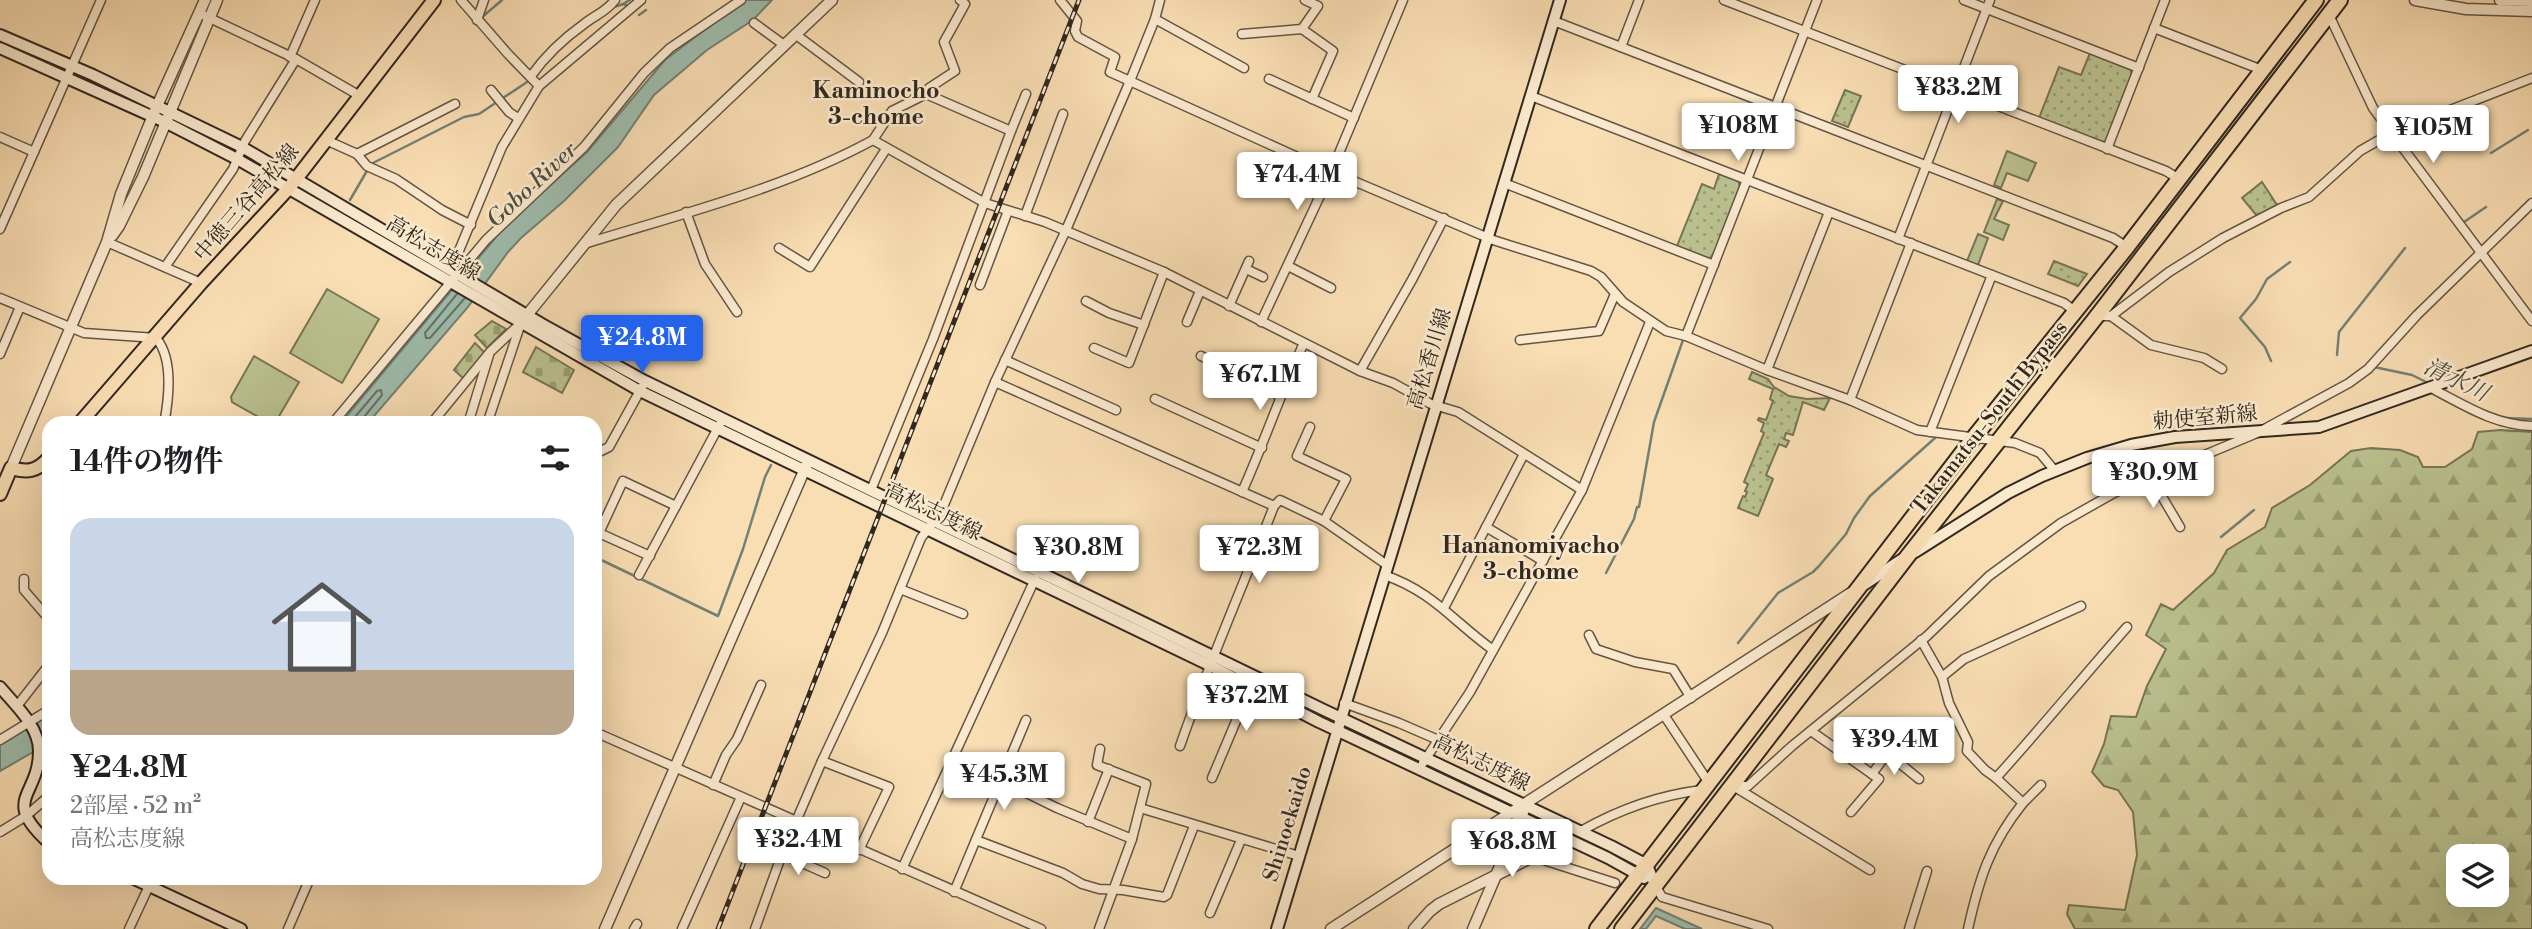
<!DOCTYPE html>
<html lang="ja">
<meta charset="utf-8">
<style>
body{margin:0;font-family:"Libre Bodoni","Noto Serif JP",serif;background:#f6f6f6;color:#202124;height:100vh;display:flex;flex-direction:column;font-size:26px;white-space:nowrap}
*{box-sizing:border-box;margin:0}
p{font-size:23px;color:#757577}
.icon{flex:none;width:38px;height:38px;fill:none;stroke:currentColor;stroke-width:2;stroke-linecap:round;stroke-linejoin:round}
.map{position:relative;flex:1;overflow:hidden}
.side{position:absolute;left:42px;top:416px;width:560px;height:469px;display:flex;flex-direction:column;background:#fff;border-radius:21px;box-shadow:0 7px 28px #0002}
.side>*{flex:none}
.tools{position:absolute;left:2446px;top:844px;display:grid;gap:14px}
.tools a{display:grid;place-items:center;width:63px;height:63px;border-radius:14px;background:#fff;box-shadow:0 7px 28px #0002;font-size:35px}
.price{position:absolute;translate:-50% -60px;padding:0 16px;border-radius:7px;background:#fff;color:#222;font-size:23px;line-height:46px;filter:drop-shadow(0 2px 4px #0008)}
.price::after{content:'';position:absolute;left:50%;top:42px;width:21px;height:16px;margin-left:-10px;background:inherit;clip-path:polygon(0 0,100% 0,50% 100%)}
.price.on{background:#2563eb;color:#fff}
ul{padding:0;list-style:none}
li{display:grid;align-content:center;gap:14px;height:371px;padding:0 28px}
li+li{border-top:2px solid #e0e0e0}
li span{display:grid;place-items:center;height:217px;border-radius:21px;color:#555}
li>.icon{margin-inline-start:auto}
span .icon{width:126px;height:126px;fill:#fffc;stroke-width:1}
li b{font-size:30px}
h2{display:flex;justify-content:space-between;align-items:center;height:84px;padding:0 28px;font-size:30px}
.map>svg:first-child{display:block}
</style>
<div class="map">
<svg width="2532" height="929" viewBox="0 0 2532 929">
<defs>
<pattern id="grass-dots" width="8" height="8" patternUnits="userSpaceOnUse" patternTransform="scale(1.75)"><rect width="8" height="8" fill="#bac28f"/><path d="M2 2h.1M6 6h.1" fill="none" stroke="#989e74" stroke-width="1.8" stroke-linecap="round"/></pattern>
<pattern id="forest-firs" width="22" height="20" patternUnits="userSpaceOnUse" patternTransform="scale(1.75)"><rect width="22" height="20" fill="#bac28f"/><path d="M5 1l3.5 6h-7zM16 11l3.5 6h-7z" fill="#989e74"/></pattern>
<pattern id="cemetery-stones" width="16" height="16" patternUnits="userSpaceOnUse" patternTransform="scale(1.75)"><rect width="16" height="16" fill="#bac28f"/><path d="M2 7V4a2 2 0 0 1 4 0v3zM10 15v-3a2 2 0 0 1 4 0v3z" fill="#989e74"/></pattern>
</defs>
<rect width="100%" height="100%" fill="#f9ddb3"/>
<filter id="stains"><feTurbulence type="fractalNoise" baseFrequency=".00286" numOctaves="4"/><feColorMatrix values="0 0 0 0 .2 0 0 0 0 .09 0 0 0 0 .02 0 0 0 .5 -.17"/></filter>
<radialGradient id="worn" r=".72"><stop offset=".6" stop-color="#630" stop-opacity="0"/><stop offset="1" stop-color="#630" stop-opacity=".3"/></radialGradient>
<!-- grass -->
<g fill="url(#grass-dots)" stroke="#767557" stroke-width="2">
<path d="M2090,53L2130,69L2132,74L2106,141L2102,142L2039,118L2059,67L2081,75Z"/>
<path d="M1845,90L1861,96L1848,127L1832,121Z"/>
<path d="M1719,174L1738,181L1740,186L1713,257L1708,258L1677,246L1702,184L1714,189Z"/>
<path d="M2262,182L2277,205L2257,216L2242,198Z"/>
<path d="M2054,261L2087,274L2078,286L2048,274Z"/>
<path d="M1752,372L1768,379L1774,387L1789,396L1807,399L1830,398L1824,410L1803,402L1793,435L1786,433L1784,439L1789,441L1786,447L1779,444L1766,475L1773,479L1758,516L1738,508L1743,496L1745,497L1747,492L1745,491L1748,484L1744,482L1764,433L1761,431L1764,423L1758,420L1759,418L1766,420L1773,401L1770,399L1773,389L1749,379Z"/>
</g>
<!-- forest -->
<path fill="url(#forest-firs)" stroke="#767557" stroke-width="2" fill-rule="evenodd" d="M2500,430L2532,432V929H2075L2067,914L2069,905L2125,910L2137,855L2133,812L2118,790L2104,786L2092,772L2104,744L2111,716L2136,717L2147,686L2166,649L2146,635L2161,604L2173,610L2214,573L2227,550L2265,527L2272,508L2310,485L2351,451L2371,448L2400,450L2418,457L2423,467H2445L2472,449L2478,432ZM2459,856H2497V894H2459Z"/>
<!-- cemetery -->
<g fill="url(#cemetery-stones)" stroke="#767557" stroke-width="2">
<path d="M492,321L506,329L487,348L475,335Z"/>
<path d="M475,343L485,353L464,379L454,370Z"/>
<path d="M536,347L574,370L562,393L523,372Z"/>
</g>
<!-- garden -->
<g fill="#bac28f" stroke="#767557" stroke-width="2">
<path d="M2007,151L2036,163L2028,181L2007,173L2001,188L1994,185Z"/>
<path d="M1997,199L2003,201L1994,219L2009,225L2003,240L1984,232Z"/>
<path d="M1978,234L1988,238L1978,265L1967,261Z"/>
<path d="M327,289L379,319L342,383L290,353Z"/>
<path d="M254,356L299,382L275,423H269L232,402L231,397Z"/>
</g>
<!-- water -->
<g fill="#9ebcac" stroke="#728174" stroke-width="2">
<path d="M744,0H772L753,20L707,50L654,95L618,147L564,201L521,238L508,252L468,307L368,423L340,424L507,224L587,152L665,60Z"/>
<path d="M49,715V743L0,771V745Z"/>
<path d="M1656,908L1702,929H1685L1656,916L1646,929H1640Z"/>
</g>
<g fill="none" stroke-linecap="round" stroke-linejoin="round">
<!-- shore -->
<g stroke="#687266" stroke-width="2">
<path d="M457,294L425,333L426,338H430L465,298"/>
<path d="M349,424L377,391L381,390L382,395L364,417L363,424"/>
</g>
<!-- stream -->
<g stroke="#728174" stroke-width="2.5">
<path d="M626,5L623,4L630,0"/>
<path d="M614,7L623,4"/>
<path d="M639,15L646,10"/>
<path d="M481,18L502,0"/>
<path d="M2491,153L2528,130"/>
<path d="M371,164L464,117L479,114L530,80"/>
<path d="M350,200L368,169"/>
<path d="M2464,222L2486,207"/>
<path d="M2337,355L2339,332L2405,248"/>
<path d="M2271,361L2265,347L2240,318L2256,299L2267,279L2290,262"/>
<path d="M2374,367L2412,375L2428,383"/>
<path d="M2504,418L2532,419"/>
<path d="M2221,537L2254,510"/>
<path d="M595,557L718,616L743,549L765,477L771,465"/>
<path d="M1606,573L1634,519L1637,507H1639L1654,422L1683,340"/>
<path d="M1738,643L1778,593L1813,572L1819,566L1846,534L1854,518L1870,496L1935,438"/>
</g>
<defs>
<g id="minor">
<path d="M461,0L508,54L539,86"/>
<path d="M1060,0L1077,21L1075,31L1078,37L1115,57L1110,72L1304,160L1493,240L1591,271L1601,277L1623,302L1666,331L1686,336L1767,370L1850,400L1917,430L2015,443L2040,453L2055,471"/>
<path d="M1724,0L2166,171L2179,179"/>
<path d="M1964,0L2139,68"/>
<path d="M199,13L296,59L360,96"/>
<path d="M2329,15L2373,108L2532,321"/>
<path d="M1155,19L1244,68"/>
<path d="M477,20L484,0"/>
<path d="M754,23L784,45"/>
<path d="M1553,23H1559L2113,238L2127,247"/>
<path d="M2154,28L2262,70"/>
<path d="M1302,29L1318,6L1305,0"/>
<path d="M795,34L859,82"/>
<path d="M1242,34L1302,29L1333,51L1312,99"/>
<path d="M1621,47L1639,0"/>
<path d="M290,57L315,0"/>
<path d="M531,76C546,55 563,39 584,24C595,15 606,12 615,0"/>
<path d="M1269,79L1354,118"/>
<path d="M491,90L509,112L518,118"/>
<path d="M1531,96L2064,303L2076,312"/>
<path d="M1011,131L1026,94"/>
<path d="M0,137L34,152"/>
<path d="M326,140L357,154L367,166L396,179L442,210L471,225"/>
<path d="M873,140L892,111L926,94L929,88L955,71L944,42L965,4L960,0"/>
<path d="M2107,149L2165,0"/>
<path d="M357,154L455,104"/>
<path d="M1504,183L1714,265"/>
<path d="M686,212L705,264L737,312"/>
<path d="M1025,216L1063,114"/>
<path d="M0,229L101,0"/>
<path d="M1898,239L1990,0"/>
<path d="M107,242L201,283"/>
<path d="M584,244C681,214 783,189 873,140L985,203L1045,222L1164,272L1360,371L1393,383L1431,404L1458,412L1582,490"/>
<path d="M779,248L810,267L886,149"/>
<path d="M1288,266L1331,288"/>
<path d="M165,267L233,169L245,141L296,59"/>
<path d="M1246,269L1263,277"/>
<path d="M451,270L502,147L539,86L641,0"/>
<path d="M980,285L1008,211"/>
<path d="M0,298L84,333L156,338C174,359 169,398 164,424"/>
<path d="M1086,301L1109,313L1144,325"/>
<path d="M1229,306L1249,261"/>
<path d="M2097,316H2111L2169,272L2223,238L2281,208L2309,197L2360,151L2391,133L2532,78"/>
<path d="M2111,316L2151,345L2204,358L2222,369"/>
<path d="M1187,322L1200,291"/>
<path d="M1261,322L1332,170L1403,0"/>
<path d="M1686,336L1817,0"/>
<path d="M1520,340L1599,331L1615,294"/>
<path d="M1094,348L1129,363L1164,272"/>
<path d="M0,354L20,307"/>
<path d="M1201,356L1274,391L1279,397"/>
<path d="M1005,360L1116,410"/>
<path d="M1767,370L1829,212"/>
<path d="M1360,371L1413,278L1444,218"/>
<path d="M995,382L1274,506"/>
<path d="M2431,388C2464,405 2494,425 2532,426"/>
<path d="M1155,399L1262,448"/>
<path d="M1850,400L1911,243"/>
<path d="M332,424L486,240L584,147L644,73L670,48L741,0"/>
<path d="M431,424L490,352L521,323"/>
<path d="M468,424L489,355"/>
<path d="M487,424L521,323"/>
<path d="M1310,427L1297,456L1346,479L1324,521"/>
<path d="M1930,432L1992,275"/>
<path d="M595,454L609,447L642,387"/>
<path d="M2151,478L2180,527"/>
<path d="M871,490L933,339L1011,131L926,94"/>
<path d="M1242,492C1264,443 1281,392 1304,343"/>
<path d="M1486,527L1543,561"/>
<path d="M650,556L599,533L623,481L676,506"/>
<path d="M639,575L720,424"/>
<path d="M1384,575C1432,591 1454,622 1493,650"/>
<path d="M24,579V590L49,619"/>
<path d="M900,589L963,614"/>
<path d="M1444,608L1524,454"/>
<path d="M1589,635L1596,649L1635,662L1673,669L1691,698"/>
<path d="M1921,640L1942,677L1949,703L1968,742L1967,751L1985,770L1996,778"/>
<path d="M1942,677L1964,659L2081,606"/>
<path d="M1344,703L1399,723L1436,739"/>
<path d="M17,706L49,665"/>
<path d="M1664,715L1709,783"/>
<path d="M1811,731L1879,779L1851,812"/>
<path d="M595,732L1041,929"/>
<path d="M0,740L49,710"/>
<path d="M1180,746C1208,665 1243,586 1274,506L1280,500L1324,521L1387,565"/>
<path d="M1887,753L1919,779"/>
<path d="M822,761L889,787L859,850"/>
<path d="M1423,763L1470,692L1582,490L1650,322"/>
<path d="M1872,774L1897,740"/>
<path d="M1212,778L1247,695L1257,677"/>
<path d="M1002,781L1057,808L1132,839"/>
<path d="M713,785L726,755L737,739L761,685"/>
<path d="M1733,786H1748L1792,746L1927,636L1989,576L2061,523L2114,493L2257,433L2349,383L2368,369L2417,315L2532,203"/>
<path d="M1735,787L1870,870"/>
<path d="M2023,803L2041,785"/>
<path d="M1140,808L1299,856"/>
<path d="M1088,822L1109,769"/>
<path d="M1581,831C1618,810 1660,795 1702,790"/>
<path d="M0,832L26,816L49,796"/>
<path d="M976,840L1063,873L1082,884L1099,889L1123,890L1164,897L1167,895L1194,826"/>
<path d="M782,854L825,873"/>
<path d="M1531,856L1615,883"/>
<path d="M902,869L1035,579"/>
<path d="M1655,885L1662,897L1768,929"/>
<path d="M954,892L1026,720"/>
<path d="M1210,913L1241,840"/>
<path d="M129,929L149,886"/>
<path d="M288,929L310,878"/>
<path d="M634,929L637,924"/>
<path d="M682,929L741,797"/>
<path d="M755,929L782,854L822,761L882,633L921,538L941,512L995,382L1066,230L1130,81L1155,19L1160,0"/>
<path d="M1099,929L1132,839L1146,784L1097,765L1100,749"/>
<path d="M1909,929L1927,871"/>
<path d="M1968,929C1979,879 1990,844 2023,803L1996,778C2041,728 2083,677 2127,627"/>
</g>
<g id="tertiary">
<path d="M2415,0L2466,9L2532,11"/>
<path d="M2500,0L2532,1"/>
<path d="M112,236L119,226L143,177L217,0"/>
<path d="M523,320L616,205L832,0"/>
<path d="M11,468L107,242L121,194L157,106L205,0"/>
<path d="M605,929L807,464"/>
<path d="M1331,929L1851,593"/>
<path d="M1414,929L1430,911L1439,904L1568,839"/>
<path d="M1473,929L1524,810"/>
</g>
<g id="secondary">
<path d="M0,35L93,75L242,147L542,324L645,381L1324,710L1611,846L1647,865L1655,885"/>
<path d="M0,48L165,122L237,159L640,391L1209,665L1319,722L1608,858L1644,878"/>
<path d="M1915,552L2008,493L2042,476L2087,458L2131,445L2175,437L2319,427L2532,351"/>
<path d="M1865,584L1901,560"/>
<path d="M0,687C15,705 39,726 39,751C39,797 0,799 49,843"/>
<path d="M132,878L241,929"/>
<path d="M1277,929L1560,0"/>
</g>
<g id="primary">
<path d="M79,424L201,283L289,188L434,0"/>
<path d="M0,494L11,468C28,473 37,471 49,458"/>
</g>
<g id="trunk">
<path d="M1597,929L1975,436L2127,247L2316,0"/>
<path d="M1622,929L1907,557L2097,316L2340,0"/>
</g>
</defs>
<!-- minor casing -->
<use href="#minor" stroke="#635544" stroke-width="11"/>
<!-- tertiary casing -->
<use href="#tertiary" stroke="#635544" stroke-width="13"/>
<!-- secondary casing -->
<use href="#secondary" stroke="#31281f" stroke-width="14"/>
<!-- primary casing -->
<use href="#primary" stroke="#31281f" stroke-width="16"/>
<!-- trunk casing -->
<use href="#trunk" stroke="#31281f" stroke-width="18"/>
<!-- minor -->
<use href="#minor" stroke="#fbe9ce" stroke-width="8"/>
<!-- tertiary -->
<use href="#tertiary" stroke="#fbe9ce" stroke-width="10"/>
<!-- secondary -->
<use href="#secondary" stroke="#fbe9ce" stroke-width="10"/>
<!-- primary -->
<use href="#primary" stroke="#f9ddb3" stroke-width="12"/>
<!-- trunk -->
<use href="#trunk" stroke="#f9ddb3" stroke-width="14"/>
<defs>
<path id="rail" d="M718,929L1079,0"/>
</defs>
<!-- rail casing -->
<use href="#rail" stroke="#31281f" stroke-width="5"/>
<!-- rail -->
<use href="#rail" stroke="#fbe9ce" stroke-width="2.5" stroke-dasharray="8" stroke-linecap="butt"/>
</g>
<g text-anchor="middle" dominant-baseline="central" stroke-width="5" stroke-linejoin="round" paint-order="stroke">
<!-- street labels -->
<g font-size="21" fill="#31281f" stroke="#fbe9ce">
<text transform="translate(247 203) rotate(-49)">中徳三谷高松線</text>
<text transform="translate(433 249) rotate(31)">高松志度線</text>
<text transform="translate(1430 359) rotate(-73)">高松香川線</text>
<text transform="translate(1990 418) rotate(-52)">Takamatsu-South Bypass</text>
<text transform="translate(2205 418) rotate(-5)">勅使室新線</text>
<text transform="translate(933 512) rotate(26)">高松志度線</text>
<text transform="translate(1481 763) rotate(26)">高松志度線</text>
<text transform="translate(1288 824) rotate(-73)">Shinoekaido</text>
</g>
<!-- neighbourhood labels -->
<g font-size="23" font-weight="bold" fill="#31281f" stroke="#fbe9ce">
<text x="876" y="91">Kaminocho<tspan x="876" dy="26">3-chome</tspan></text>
<text x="1531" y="546">Hananomiyacho<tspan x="1531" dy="26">3-chome</tspan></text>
</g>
<!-- water labels -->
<g font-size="23" font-style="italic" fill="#4c4d42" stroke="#fbe9ce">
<text transform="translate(532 185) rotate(-43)">Gobo River</text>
<text transform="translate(2456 380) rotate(26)">清水川</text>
</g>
</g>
<rect width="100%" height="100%" filter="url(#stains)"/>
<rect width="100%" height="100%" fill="url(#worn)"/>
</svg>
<div class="tools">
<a><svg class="icon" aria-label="layers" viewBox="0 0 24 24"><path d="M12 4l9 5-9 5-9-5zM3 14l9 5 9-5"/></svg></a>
</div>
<b class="price" style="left:1958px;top:125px">¥83.2M</b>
<b class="price" style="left:1738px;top:163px">¥108M</b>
<b class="price" style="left:2433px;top:165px">¥105M</b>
<b class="price" style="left:1297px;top:212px">¥74.4M</b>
<b class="price on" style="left:642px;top:375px">¥24.8M</b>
<b class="price" style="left:1260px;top:412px">¥67.1M</b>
<b class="price" style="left:2153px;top:510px">¥30.9M</b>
<b class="price" style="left:1078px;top:585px">¥30.8M</b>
<b class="price" style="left:1259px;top:585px">¥72.3M</b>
<b class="price" style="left:1246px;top:733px">¥37.2M</b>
<b class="price" style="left:1894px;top:777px">¥39.4M</b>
<b class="price" style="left:1004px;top:812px">¥45.3M</b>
<b class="price" style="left:798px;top:877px">¥32.4M</b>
<b class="price" style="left:1512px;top:879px">¥68.8M</b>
<section class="side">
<h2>14件の物件<svg class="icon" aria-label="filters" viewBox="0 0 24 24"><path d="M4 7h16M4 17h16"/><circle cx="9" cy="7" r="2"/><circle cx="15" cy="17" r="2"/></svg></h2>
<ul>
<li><span style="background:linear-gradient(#c9d6e8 70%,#b9a48a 0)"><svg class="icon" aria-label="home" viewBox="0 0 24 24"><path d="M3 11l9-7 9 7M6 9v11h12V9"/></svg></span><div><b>¥24.8M</b><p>2部屋 · 52 m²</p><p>高松志度線</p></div></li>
</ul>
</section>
</div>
